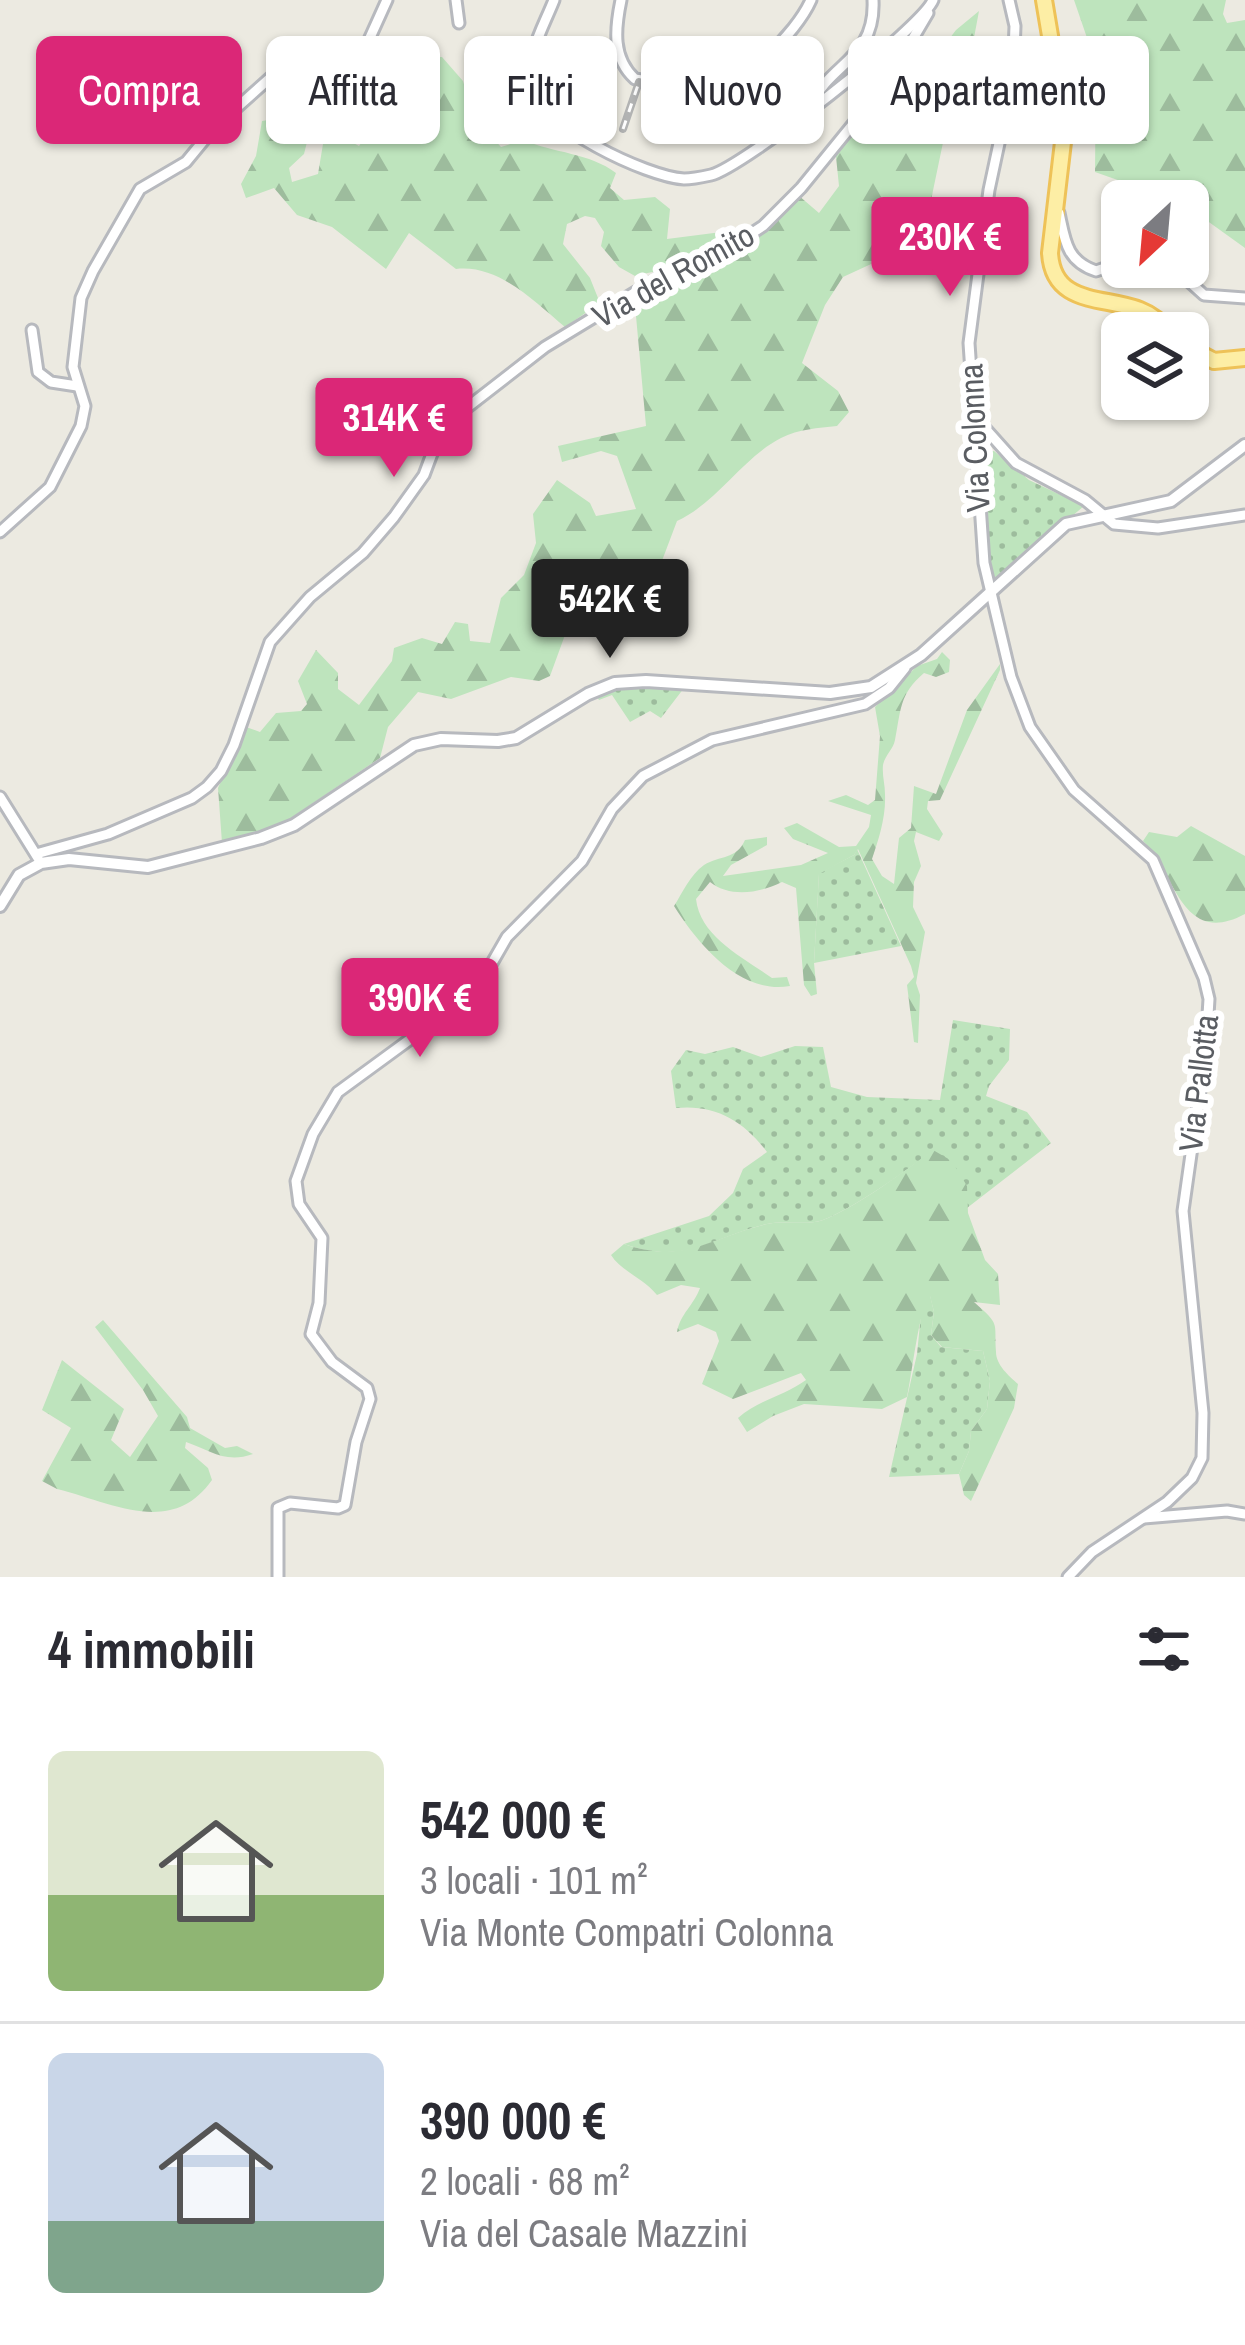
<!DOCTYPE html>
<html lang="it">
<meta charset="utf-8">
<style>
body{margin:0;font-family:"Archivo Narrow",sans-serif;background:#f7f7f7;color:#2b2b33;height:100vh;display:flex;flex-direction:column;font-size:45px;white-space:nowrap}
*{box-sizing:border-box;margin:0}
p{font-size:39px;color:#7c7c81}
.icon{flex:none;width:66px;height:66px;fill:none;stroke:currentColor;stroke-width:2;stroke-linecap:round;stroke-linejoin:round}
.map{position:relative;height:1577px;overflow:hidden}
.details{display:flex;flex-direction:column;background:#fff;flex:1}
.details>*{flex:none}
.guide{position:absolute;left:36px;top:36px;width:1173px;height:108px;display:flex;gap:24px}
.needle{width:78px;rotate:206deg}
.controls{position:absolute;left:1101px;top:180px;display:grid;gap:24px}
.controls a{display:grid;place-items:center;width:108px;height:108px;border-radius:18px;background:#fff;box-shadow:0 3px 9px #0004;font-size:60px}
.price{position:absolute;translate:-50% -102px;padding:0 27px;border-radius:12px;background:#db2777;color:#fff;font-size:39px;line-height:78px;filter:drop-shadow(0 3px 6px #0008)}
.price::after{content:'';position:absolute;left:50%;top:72px;width:36px;height:27px;margin-left:-18px;background:inherit;clip-path:polygon(0 0,100% 0,50% 100%)}
.price.current{background:#222;color:#fff}
ul{padding:0;list-style:none}
li{display:flex;align-items:center;gap:36px;height:300px;padding:0 48px}
li+li{border-top:3px solid #e1e1e2}
li span{display:grid;place-items:center;flex:none;width:336px;height:240px;border-radius:18px;color:#555}
li>.icon{margin-inline-start:auto}
span .icon{width:144px;height:144px;fill:#fffc;stroke-width:1}
li b{font-size:51px}
h2{display:flex;justify-content:space-between;align-items:center;height:144px;padding:0 48px;font-size:51px}
.chip{padding:0 42px;border-radius:18px;background:#fff;box-shadow:0 3px 9px #0004;font-size:42px;line-height:108px}
.chip.current{background:#db2777;color:#fff}
.map>svg:first-child{display:block}
</style>
<div class="map">
<svg width="1245" height="1577" viewBox="0 0 1245 1577">
<defs>
<pattern id="grass-dots" width="8" height="8" patternUnits="userSpaceOnUse" patternTransform="scale(3)"><rect width="8" height="8" fill="#bee4bd"/><path d="M2 2h.1M6 6h.1" fill="none" stroke="#9dbc9d" stroke-width="1.8" stroke-linecap="round"/></pattern>
<pattern id="forest-firs" width="22" height="20" patternUnits="userSpaceOnUse" patternTransform="scale(3)"><rect width="22" height="20" fill="#bee4bd"/><path d="M5 1l3.5 6h-7zM16 11l3.5 6h-7z" fill="#9dbc9d"/></pattern>
</defs>
<rect width="100%" height="100%" fill="#eceae1"/>
<!-- grass -->
<g fill="url(#grass-dots)">
<path d="M994,451L1029,480L1084,506L995,581L987,565L978,452Z"/>
<path d="M633,685L684,688L661,718L650,711L630,722L612,695L599,700L596,695Z"/>
<path d="M857,849L901,946L814,963L819,873L854,855Z"/>
<path d="M953,1020L1010,1029L1009,1060L989,1086L986,1096L1027,1112L1051,1143L967,1208V1186L933,1151C902,1173 858,1206 823,1220C806,1226 785,1220 767,1224C710,1237 688,1266 624,1244L709,1216L733,1193L743,1169L767,1152C744,1121 715,1104 676,1108L671,1071L686,1050L705,1054L733,1047L761,1057L795,1046L823,1047L831,1087L867,1097L940,1100Z"/>
<path d="M930,1295L934,1312L931,1335L941,1347L983,1351L990,1381L987,1409L971,1431L969,1451L959,1474L889,1477L917,1354L922,1304Z"/>
</g>
<!-- forest -->
<g fill="url(#forest-firs)">
<path d="M1074,0H1226L1223,14L1227,23L1245,20V248L1188,207V201H1177L1095,172L1096,64Z"/>
<path d="M979,11L960,113L945,133L930,205L908,247L843,277L825,305L802,363L838,391L849,412L837,426C818,428 799,429 781,438C742,458 718,502 677,521L660,566L628,580L580,594L550,676L539,681L511,677L451,699L418,692L388,727L380,758L273,830L222,843L218,788L246,727L260,732L276,713L301,711L307,704L298,681L316,650L338,673V689L359,705L392,661L394,648L422,638L442,644L455,622L468,624L470,641L490,643L501,598L524,575L536,543L533,514L557,480L590,503L596,516L636,509L617,456L601,451L562,462L558,446L646,426L635,305C671,273 680,280 718,263C751,248 774,220 798,195L819,213L839,186L835,147L928,67L956,30Z"/>
<path d="M388,57H442L463,81L474,117L501,147L523,140C554,153 590,153 616,173L610,188L624,200L655,197L670,209L667,239L745,229C720,260 672,267 635,276L619,267L601,246L604,232L595,218L585,216L567,224L563,244L590,278L600,303L565,327C534,301 498,264 456,269L409,233L386,269L332,227L297,215L274,188L246,198L241,184L256,156L262,121L274,119L307,142L304,154L289,168L292,182L318,174L324,138L333,132L359,146L376,121L398,116Z"/>
<path d="M942,652L950,660L949,672L936,677L924,673C899,694 901,711 895,740C893,750 885,755 883,765C882,776 885,784 885,794C886,817 879,838 872,859L882,876L894,884L899,838L911,828L914,786L936,794L967,710L1000,664V670L940,800L928,801L927,809L943,834L939,841L916,832L914,841L921,866L914,882L913,907L925,932L916,983L920,995L918,1043L914,1042L907,985L914,977L911,966L858,849L854,855L819,874L814,963L817,994L811,996L804,985L796,888L782,882C760,893 730,898 710,882L696,899C700,937 744,958 772,978L787,977L790,986C740,995 698,944 674,906C683,892 690,875 704,865C720,855 736,860 745,840L767,837V845L731,865L723,876L801,865L828,853L793,839L784,828L797,823L839,847L856,846L869,827L871,815L828,801L846,795L868,805L875,800L880,736L875,707L917,666L937,659Z"/>
<path d="M1191,826L1245,856V914C1181,948 1176,873 1143,841L1149,832L1177,837Z"/>
<path d="M933,1150L952,1161L967,1186L968,1213L985,1260L998,1274L1000,1305L974,1302C1001,1326 994,1321 996,1352C996,1365 1009,1376 1018,1384L1014,1408L971,1501L964,1495L959,1474L969,1451L971,1431L987,1409L990,1381L983,1351L942,1347L931,1335L934,1312L930,1296C919,1307 912,1375 907,1397L882,1409L804,1404L773,1416L747,1432L738,1418C758,1400 784,1396 806,1380L801,1373L733,1399L702,1384L719,1341L716,1332L698,1324L677,1332C680,1314 694,1305 700,1288L681,1285L657,1295C642,1277 621,1271 611,1255L624,1244C684,1265 712,1237 767,1224C785,1220 806,1226 823,1220C858,1206 902,1173 933,1150Z"/>
<path d="M103,1320L187,1417L190,1428L225,1448L237,1446L253,1454C225,1464 210,1450 186,1442L185,1448L208,1468L212,1480C172,1537 113,1503 57,1489L42,1481L71,1428L42,1410L62,1360L124,1409L111,1440L130,1457L158,1416L143,1390L95,1327Z"/>
</g>
<g fill="none" stroke-linecap="round" stroke-linejoin="round">
<defs>
<g id="minor">
<path d="M456,0L459,23"/>
<path d="M554,0C543,28 525,57 531,87C538,125 647,177 684,179C692,179 702,177 711,175C742,168 923,27 933,0"/>
<path d="M621,0C615,29 612,58 635,79C657,81 681,93 703,91C742,87 796,34 811,0"/>
<path d="M1009,0L1015,26L1013,78L989,190L969,343L984,563L1011,677L1030,727L1074,790L1153,860L1204,978L1209,999L1206,1048L1183,1211L1203,1413L1202,1458L1192,1478L1167,1502L1092,1552L1068,1577"/>
<path d="M699,52L711,89"/>
<path d="M812,105C828,63 876,60 873,0"/>
<path d="M1059,213C1065,240 1066,261 1096,271L1122,262"/>
<path d="M1173,267L1204,295L1245,298"/>
<path d="M32,330L38,372L51,382L77,386"/>
<path d="M974,416L1016,463L1085,500L1114,524L1158,528L1245,515"/>
<path d="M0,532L50,487L81,426L85,406L73,367L81,298L93,271L140,189L186,162L214,128L280,69L309,57L356,56L368,42L387,0"/>
<path d="M0,797L38,858"/>
<path d="M36,854L108,834L192,798L207,787L221,771L234,745L270,642L310,597L363,553L394,517L424,475L442,427L545,347L662,276L714,258L763,226L801,188L888,81L928,13"/>
<path d="M1144,1518L1227,1511L1245,1514"/>
<path d="M278,1577V1508L290,1503L338,1508L345,1505L356,1442L370,1399L367,1388L332,1362L311,1334L319,1303L322,1238L299,1204L296,1181L313,1134L338,1092L420,1032L488,970L507,937L582,861L612,809L643,776L712,740L865,704L889,688L905,668"/>
</g>
<path id="tertiary" d="M0,906L19,875L41,863L69,859L148,867L261,838L294,825L414,745L441,739L498,741L516,738L588,694L615,683L646,681L830,693L871,687L921,655L1066,524L1171,501L1245,445"/>
<g id="primary">
<path d="M1044,0L1065,125L1050,253C1053,306 1104,296 1140,310C1153,315 1162,324 1172,333"/>
<path d="M1188,347L1214,361L1245,358"/>
</g>
</defs>
<!-- minor casing -->
<use href="#minor" stroke="#b7b9be" stroke-width="15"/>
<!-- tertiary casing -->
<use href="#tertiary" stroke="#b7b9be" stroke-width="16"/>
<!-- primary casing -->
<use href="#primary" stroke="#eec258" stroke-width="20"/>
<!-- minor -->
<use href="#minor" stroke="#fff" stroke-width="9"/>
<!-- tertiary -->
<use href="#tertiary" stroke="#fff" stroke-width="10"/>
<!-- primary -->
<use href="#primary" stroke="#fdeea5" stroke-width="14"/>
<defs>
<path id="rail" d="M623,129L639,82"/>
</defs>
<!-- rail casing -->
<use href="#rail" stroke="#b2b3b3" stroke-width="8"/>
<!-- rail -->
<use href="#rail" stroke="#fff" stroke-width="3" stroke-dasharray="9" stroke-linecap="butt"/>
</g>
<g text-anchor="middle" dominant-baseline="central" stroke-width="12" stroke-linejoin="round" paint-order="stroke">
<!-- street labels -->
<g font-size="33" fill="#5a5d62" stroke="#fff">
<text transform="translate(673 275) rotate(-29)">Via del Romito</text>
<text transform="translate(974 438) rotate(-93)">Via Colonna</text>
<text transform="translate(1198 1083) rotate(-83)">Via Pallotta</text>
</g>
</g>
</svg>
<div class="controls">
<a><svg class="needle" viewBox="-14 -14 28 28"><path d="M0-13l5 13h-10z" fill="#e53935"/><path d="M0 13l5-13h-10z" fill="#7c7c81"/></svg></a>
<a><svg class="icon" aria-label="layers" viewBox="0 0 24 24"><path d="M12 4l9 5-9 5-9-5zM3 14l9 5 9-5"/></svg></a>
</div>
<b class="price" style="left:950px;top:299px">230K €</b>
<b class="price" style="left:394px;top:480px">314K €</b>
<b class="price current" style="left:610px;top:661px">542K €</b>
<b class="price" style="left:420px;top:1060px">390K €</b>
<div class="guide">
<a class="chip current">Compra</a>
<a class="chip">Affitta</a>
<a class="chip">Filtri</a>
<a class="chip">Nuovo</a>
<a class="chip">Appartamento</a>
</div>
</div>
<section class="details">
<h2>4 immobili<svg class="icon" aria-label="filters" viewBox="0 0 24 24"><path d="M4 7h16M4 17h16"/><circle cx="9" cy="7" r="2"/><circle cx="15" cy="17" r="2"/></svg></h2>
<ul>
<li><span style="background:linear-gradient(#dfe7d0 60%,#8fb573 0)"><svg class="icon" aria-label="home" viewBox="0 0 24 24"><path d="M3 11l9-7 9 7M6 9v11h12V9"/></svg></span><div><b>542 000 €</b><p>3 locali · 101 m²</p><p>Via Monte Compatri Colonna</p></div></li>
<li><span style="background:linear-gradient(#c9d6e8 70%,#7fa58c 0)"><svg class="icon" aria-label="home" viewBox="0 0 24 24"><path d="M3 11l9-7 9 7M6 9v11h12V9"/></svg></span><div><b>390 000 €</b><p>2 locali · 68 m²</p><p>Via del Casale Mazzini</p></div></li>
</ul>
</section>
